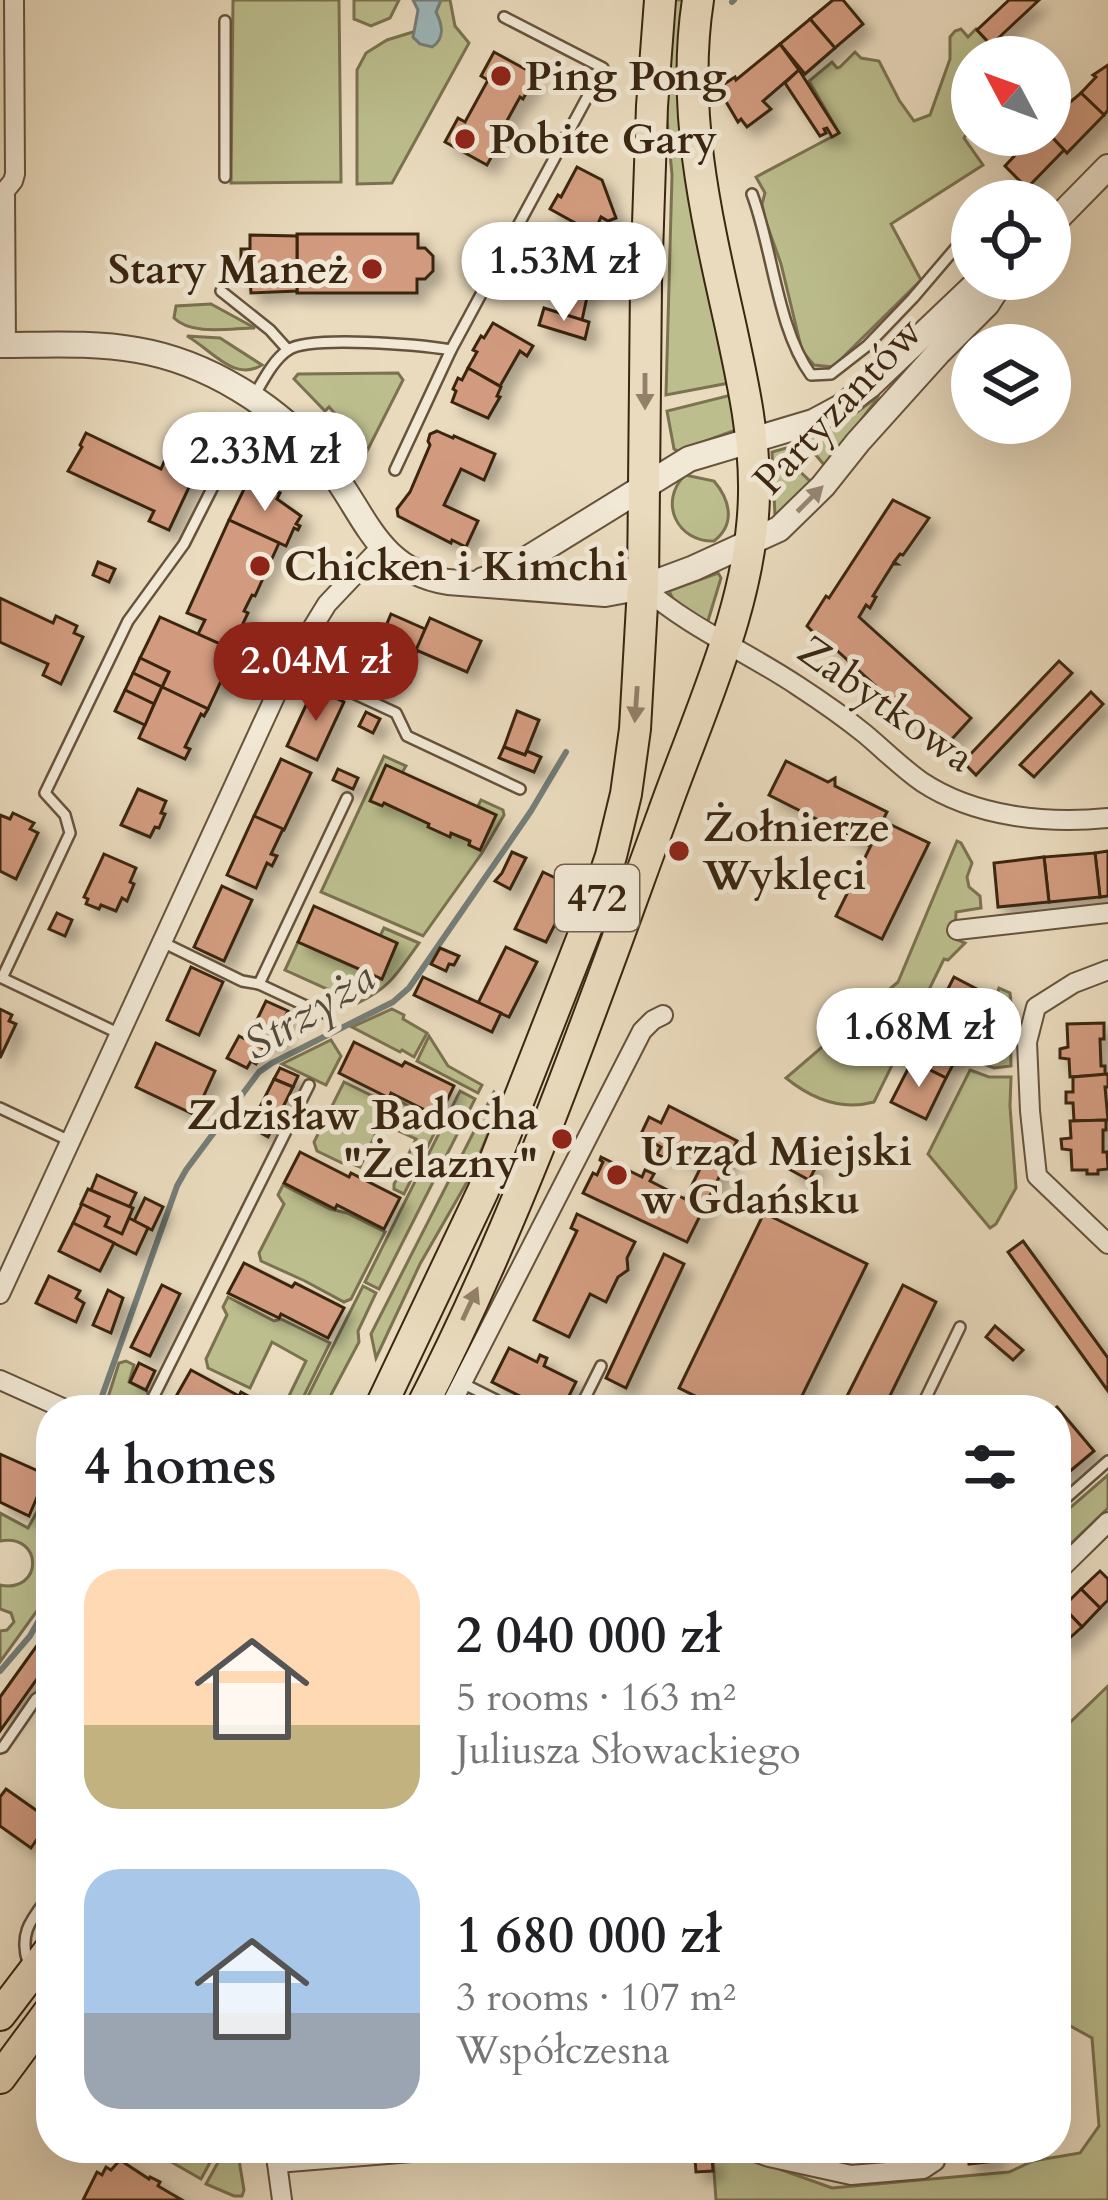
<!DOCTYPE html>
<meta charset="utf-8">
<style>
body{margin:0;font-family:Cardo,serif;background:#f6f6f6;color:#202124;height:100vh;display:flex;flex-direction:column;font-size:45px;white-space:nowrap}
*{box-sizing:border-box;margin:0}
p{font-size:39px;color:#757577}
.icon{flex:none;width:66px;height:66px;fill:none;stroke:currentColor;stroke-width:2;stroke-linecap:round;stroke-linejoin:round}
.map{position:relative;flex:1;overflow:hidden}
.details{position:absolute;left:36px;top:1395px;width:1035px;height:768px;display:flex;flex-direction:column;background:#fff;border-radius:48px;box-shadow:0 12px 48px #0002}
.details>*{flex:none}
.needle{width:78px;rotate:311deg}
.controls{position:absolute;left:951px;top:36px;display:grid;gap:24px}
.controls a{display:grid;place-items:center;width:120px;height:120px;border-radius:50%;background:#fff;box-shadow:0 12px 48px #0002;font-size:60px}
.price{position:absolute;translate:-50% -102px;padding:0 27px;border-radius:42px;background:#fff;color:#222;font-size:39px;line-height:78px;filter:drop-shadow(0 3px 6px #0008)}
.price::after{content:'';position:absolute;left:50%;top:72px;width:36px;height:27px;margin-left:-18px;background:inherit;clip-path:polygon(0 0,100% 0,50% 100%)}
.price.active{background:#8f2418;color:#fff}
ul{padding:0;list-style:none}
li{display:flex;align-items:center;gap:36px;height:300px;padding:0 48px}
li span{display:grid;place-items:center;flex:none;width:336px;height:240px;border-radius:36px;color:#555}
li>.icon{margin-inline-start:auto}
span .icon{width:144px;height:144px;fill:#fffc;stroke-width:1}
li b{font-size:51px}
h2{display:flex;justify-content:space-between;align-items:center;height:144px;padding:0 48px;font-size:51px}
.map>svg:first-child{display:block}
</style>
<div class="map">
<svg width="1108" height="2200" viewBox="0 0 1108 2200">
<defs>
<filter id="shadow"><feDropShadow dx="9" dy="9" stdDeviation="6" flood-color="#0004"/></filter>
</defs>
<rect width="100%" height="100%" fill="#eadbbe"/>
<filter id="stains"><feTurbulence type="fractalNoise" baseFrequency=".00167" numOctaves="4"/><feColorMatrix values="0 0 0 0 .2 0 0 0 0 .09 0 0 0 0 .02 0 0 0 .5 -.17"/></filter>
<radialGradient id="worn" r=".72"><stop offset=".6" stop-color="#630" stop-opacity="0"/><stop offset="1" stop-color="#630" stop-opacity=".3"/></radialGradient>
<!-- green -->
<g fill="#bcbe8e" stroke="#7b7250" stroke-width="3">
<path d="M233,0H339L341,182L231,183Z"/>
<path d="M354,0H399L390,18L371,26L354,19Z"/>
<path d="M441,0H450L455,26L469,43L392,183L357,184V70L366,53L387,40L413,32L414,37L436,12Z"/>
<path d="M670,0H684C666,129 703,257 729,383L666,395L672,175L666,108Z"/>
<path d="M961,29L968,37L976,29L1002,57H972V126L964,138L983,165L891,224L921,280L833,367L814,365L802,351L781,264L765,219L762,204L765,193L756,177L839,133L809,81L832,62L837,68L840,67L855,52L861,58L879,61L899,100L914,121L930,115L950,59V37L955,31Z"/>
<path d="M211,304L255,328C231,328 192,336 174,318L176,306Z"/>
<path d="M187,336L220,338L262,365C234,382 213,351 187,336Z"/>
<path d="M398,373L403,380L365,455L359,452L337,423L340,419L329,407L325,411L294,379L298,374Z"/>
<path d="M731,395L736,430L678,451L674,449L667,411Z"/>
<path d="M878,396L877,399L826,467L809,447L806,438L856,413Z"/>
<path d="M786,448L794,466L811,482L775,516L772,452Z"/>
<path d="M685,475L714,481C730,500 736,524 714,541C677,542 658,502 685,475Z"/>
<path d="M718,573L721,578L707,624L674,601L669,591Z"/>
<path d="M384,756L406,766L384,803L470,841L469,845L480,850L496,815L478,806L481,800L503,810L504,815L482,853L423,936L321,892Z"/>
<path d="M957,841L961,843L972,863L967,877L969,887L980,896L981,908L956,912L955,939L965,943L948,960L944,959L874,1102C841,1111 812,1099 786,1078L898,982Z"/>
<path d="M384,928L419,943C398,972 391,987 358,1003L285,970L298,942L381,979L397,944L380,936Z"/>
<path d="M999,988L1010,993C1013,1016 1010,1042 1011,1066L994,1068L975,1061Z"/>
<path d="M392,1009L404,1015L403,1019L427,1033L414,1057L402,1050L400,1052L352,1027Z"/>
<path d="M429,1036L448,1066L482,1085L478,1093L417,1061Z"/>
<path d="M331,1040L341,1056L326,1085L282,1064Z"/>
<path d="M970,1070L989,1077H1011L1010,1106L1016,1188L996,1224L990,1228L928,1154Z"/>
<path d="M344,1082L389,1104L393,1098L440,1122L404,1194L394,1189V1184L416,1139L381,1123L360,1167L348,1162L342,1163L317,1151L314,1142Z"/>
<path d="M460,1091L475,1099L379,1289L365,1282Z"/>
<path d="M494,1092L502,1100L471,1175L420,1264L376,1358L371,1334Z"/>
<path d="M283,1185L330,1209L347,1213L385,1232L351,1299L344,1302L305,1281L261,1261L259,1253L284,1204L278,1195Z"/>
<path d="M363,1286L376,1293L358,1331L359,1342L323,1410H301Z"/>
<path d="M228,1297L274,1321L281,1319L330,1343L297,1410L285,1404L306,1361L272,1342L250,1388L208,1368L206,1359L227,1315L223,1307Z"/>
<path d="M126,1361L134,1365L129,1382L147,1391L149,1397L143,1410H104L119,1363Z"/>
<path d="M1108,1475V1508L1056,1558V1520Z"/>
<path d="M38,1510L51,1516V1572L39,1608L0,1662V1631L7,1630L14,1622L11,1613L0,1609V1585C43,1594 44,1533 0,1541V1513L28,1528Z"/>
<path d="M1108,1686V2200H716L713,2157L737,2154L832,2188L1009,2172L1033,2161L1080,2153L1099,2126L1092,2038L1056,2018V1736Z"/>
<path d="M147,2148H218L201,2179Z"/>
<path d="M226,2148H237L244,2190L242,2196H234L206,2184Z"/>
</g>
<!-- water -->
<path fill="#9db8bc" stroke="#757e78" stroke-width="3" d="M413,0H441L436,12C442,24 446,38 432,47L420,44L413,37L418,10Z"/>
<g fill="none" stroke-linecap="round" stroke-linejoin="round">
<!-- stream -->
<g stroke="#757e78" stroke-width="6">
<path d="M732,2L734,0"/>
<path d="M97,1410L177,1186L186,1170L259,1072L272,1063L393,1002L409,988L531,811L566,752"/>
<path d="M0,1671L30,1636L51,1599"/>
</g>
</g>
<!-- building -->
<g fill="#d29b7f" stroke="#3a2611" stroke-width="3" filter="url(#shadow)">
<path d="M833,0H843L863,24L835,48L810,19Z"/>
<path d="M1009,0H1039L991,45L977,30Z"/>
<path d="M810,19L835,48L805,74L780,44Z"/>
<path d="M780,44L799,70L763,101L771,109L747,127L741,119L738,122L718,88L735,77L736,80Z"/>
<path d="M494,52L536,75L523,99L520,97L497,139L500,141L487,165L445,142L458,118L465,122L488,80L481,76Z"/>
<path d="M1108,65V110L1104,115L1081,93L1096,77L1093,75Z"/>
<path d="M799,70L839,133L832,137L827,128L824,129L826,133L820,136L785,83Z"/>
<path d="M1081,93L1104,115L1067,153L1050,135V125L1060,115L1057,113Z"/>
<path d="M1034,135H1050L1064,150L1027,188L1005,166L1020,150L1017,148Z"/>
<path d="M577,167L602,180L616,218L608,221L601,217L598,224L602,226L597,235L550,209L558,195L561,197Z"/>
<path d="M297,234H418V248H425L433,256V271L425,279H417V293H297Z"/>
<path d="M250,235L297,236V291L251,293L250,279L241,280V249H250Z"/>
<path d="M570,274L591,279L582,320L560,314Z"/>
<path d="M544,308L589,322L585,339L539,325Z"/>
<path d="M493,323L533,346L527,356L520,351L500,386L468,368L477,352L473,350L481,336L484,338Z"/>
<path d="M468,368L501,387L497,396L500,397L488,418L452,402L456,391L453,389L458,378L462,380Z"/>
<path d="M437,431L453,438L454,436L495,454L484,480L461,469L444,505L478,521L466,547L452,540L451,543L398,516L397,509L410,492L430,445L428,441L430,434Z"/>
<path d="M86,433L161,469L164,462L177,469L174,475L191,483L169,530L149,521L154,511L68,471L82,447L80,445Z"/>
<path d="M247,483L280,493L277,499L301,516L296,524L300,526L298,530L294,528L286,546L229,520Z"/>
<path d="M893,500L929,518L903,555L900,554L894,562L897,564H893L873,596L876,597L870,608L866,605L859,617L971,718L951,740L949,738L941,746L818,633L816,635L807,626L826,596L829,598Z"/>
<path d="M229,520L279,543L255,596L252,595L244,611L248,613L231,649L198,634L205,620L187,613Z"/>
<path d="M98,562L115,569L109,582L93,575Z"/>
<path d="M0,598L53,623L56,616L77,626L74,633L83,637L61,684L43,675L48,664L0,642Z"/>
<path d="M391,614L425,629L417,652L401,645L402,642L383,633Z"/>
<path d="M160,617L231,649L230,654L239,659L227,684L221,681L208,709L162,687L169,672L140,658Z"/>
<path d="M430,618L481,641L467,672L416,650Z"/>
<path d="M372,628L402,642L379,693L348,680Z"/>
<path d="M140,658L169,672L162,687L133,673Z"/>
<path d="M1059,661L1072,673L976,775L963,762Z"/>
<path d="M133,673L162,687L154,704L125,690Z"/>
<path d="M162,687L208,709L204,716L201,714L185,747L190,749L185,759L139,738Z"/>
<path d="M314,688L344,702L317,760L287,746Z"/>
<path d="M125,690L154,704L145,725L115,711Z"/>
<path d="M1091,692L1103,704L1034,777L1020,765Z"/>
<path d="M517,711L539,720L525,755L504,747Z"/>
<path d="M366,712L380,719L373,733L359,726Z"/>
<path d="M504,747L525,755L527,751L541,757L534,772L499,758Z"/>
<path d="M281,759L311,773L284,830L254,816Z"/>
<path d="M786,761L828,782L835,778V786L887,812L870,846L769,795Z"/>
<path d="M386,765L496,815L480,850L469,845L470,841L451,833L450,837L428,827L429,824L384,803L382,806L370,801Z"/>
<path d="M338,769L358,778L353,789L333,780Z"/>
<path d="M138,789L166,801L161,813L165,814L159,828L155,827L150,837L121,825Z"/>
<path d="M13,813L34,823L30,829L38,833L16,879L0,871V815L10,819Z"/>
<path d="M254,816L283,829L271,854L277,856L272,866L267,863L256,888L227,875Z"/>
<path d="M883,821L929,843L882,939L836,916Z"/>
<path d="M1108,851V896L1100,897L1095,853Z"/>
<path d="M512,852L526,858L510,889L495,881L502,873Z"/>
<path d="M1095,853L1100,897L1049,902L1044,857Z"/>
<path d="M104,854L136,868L130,882L134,884L127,901L122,898L116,911L101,905L99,909L86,904L88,899L84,897Z"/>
<path d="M1044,857L1049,902L998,907L994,863Z"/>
<path d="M543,872L574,887L546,942L515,929Z"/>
<path d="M222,886L252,900L224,961L194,947Z"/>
<path d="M314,906L397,943L382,979L298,942Z"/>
<path d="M57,913L72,920L65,936L49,929Z"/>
<path d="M506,947L537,962L509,1017L478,1003Z"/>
<path d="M440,948L459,956L454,965L449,964L446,971L431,964Z"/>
<path d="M191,967L223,982L199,1035L167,1020Z"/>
<path d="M423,977L501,1013L492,1032L414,995Z"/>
<path d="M954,977L988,995L968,1036L933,1018Z"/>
<path d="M266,1001L288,1011L276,1036L283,1039L280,1046L262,1038L264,1031L254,1026Z"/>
<path d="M0,1009L12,1015L9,1021L16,1024L0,1058Z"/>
<path d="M933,1018L968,1036L946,1078L912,1061Z"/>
<path d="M1104,1023V1039H1100L1101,1066H1105V1075L1070,1077L1069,1059L1060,1058V1049L1068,1047L1067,1024Z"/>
<path d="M239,1036L264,1049L256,1064L251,1061L247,1068L227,1058Z"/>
<path d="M354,1042L402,1066L405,1062L454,1086L439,1117L391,1093L389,1098L339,1073Z"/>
<path d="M156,1043L215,1071L195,1115L136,1087Z"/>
<path d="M912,1061L946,1078L926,1119L891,1102Z"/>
<path d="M280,1068L298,1076L293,1087L274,1079Z"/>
<path d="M1108,1074V1087H1105L1108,1120L1074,1121L1073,1103H1066V1092H1073V1077Z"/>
<path d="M274,1079L293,1087L268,1137L250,1127Z"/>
<path d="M669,1106L737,1141L687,1242L583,1193L593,1173L597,1175L603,1162L600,1160L601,1157L642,1177L645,1170L654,1174L650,1181L685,1199L701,1167L668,1150L665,1158L657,1154L661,1147L640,1136L649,1117L661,1123Z"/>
<path d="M1106,1120V1130H1103V1152H1107L1108,1169L1098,1170V1174H1087V1170H1072L1071,1150L1062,1149L1061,1139L1071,1138L1070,1121Z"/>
<path d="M797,1151L818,1163L809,1180L787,1168Z"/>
<path d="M300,1152L349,1177L351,1173L400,1198L384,1229L337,1205L335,1209L284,1183Z"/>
<path d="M97,1175L136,1193L129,1208L91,1190Z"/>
<path d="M88,1189L133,1208L122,1234L105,1226L109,1217L81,1204Z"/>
<path d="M145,1198L163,1207L152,1230L134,1221Z"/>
<path d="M82,1204L109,1217L105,1226L122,1234L129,1218L148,1228L136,1254L73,1223Z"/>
<path d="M764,1213L867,1264L795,1410H724L679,1388Z"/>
<path d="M577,1214L635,1242L627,1258L628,1270L618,1277L606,1302L590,1294L569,1337L534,1320L577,1231L571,1228Z"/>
<path d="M73,1223L114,1243L100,1271L59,1251Z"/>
<path d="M1023,1241L1108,1358V1391L1008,1252Z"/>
<path d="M664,1254L684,1264L626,1388L606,1378Z"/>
<path d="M244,1263L292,1287L295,1283L344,1308L328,1338L281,1314L279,1318L228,1293Z"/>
<path d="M49,1276L80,1291L76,1298L84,1303L76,1322L36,1303Z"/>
<path d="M162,1285L180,1294L150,1356L131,1347Z"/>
<path d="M903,1285L936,1302L883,1410H840Z"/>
<path d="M108,1290L123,1298L111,1333L93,1325Z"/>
<path d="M995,1326L1023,1350L1013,1360L986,1337Z"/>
<path d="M509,1348L537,1362L540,1355L547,1358L544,1366L576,1382L562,1410H548L492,1382Z"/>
<path d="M139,1363L155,1371L146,1390L130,1382Z"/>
<path d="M191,1370L239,1396L241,1392L274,1410H192L174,1400Z"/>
<path d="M1057,1407L1094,1451L1056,1483V1410H1053Z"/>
<path d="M0,1454L47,1475L41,1488L50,1491L46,1499L38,1495L29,1516L0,1502Z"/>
<path d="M1100,1571L1108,1579V1600L1100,1608L1081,1589Z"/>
<path d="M1081,1589L1100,1608L1082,1627L1063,1607Z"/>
<path d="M1063,1607L1082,1627L1063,1644L1056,1637V1613Z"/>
<path d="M51,1626V1659L0,1731V1697Z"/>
<path d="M6,1789L50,1820L31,1848L0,1826V1797Z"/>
<path d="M967,2148H995L996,2161L969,2164Z"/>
<path d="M712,2157L713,2171L696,2172L695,2159Z"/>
<path d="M120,2160L149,2179L150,2177L160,2182L158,2186L182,2200H83L97,2172L102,2175L106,2167L111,2170Z"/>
</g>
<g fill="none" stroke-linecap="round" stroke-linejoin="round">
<defs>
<g id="service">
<path d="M225,21V177"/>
<path d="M752,194C773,250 777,328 811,375L831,374L867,346L913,298L965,237L972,239"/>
<path d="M221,291L270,330L288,350"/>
<path d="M254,396C263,381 273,360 288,350C310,335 422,345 451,350"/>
<path d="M395,470L451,350L603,68L504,17"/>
<path d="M292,665L396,713L407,736L520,789"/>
<path d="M162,942L242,981L259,984L321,1013"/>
<path d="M259,984L347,798"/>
<path d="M120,1034L2,978L70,833L65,815L45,793L128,621L184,544L225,463"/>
<path d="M0,1108L70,1141"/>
<path d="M462,1383L496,1400L508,1410"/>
<path d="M584,1400L603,1410"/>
<path d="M147,1410L309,1085"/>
<path d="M579,1410L601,1366"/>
<path d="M920,1410L960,1327"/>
<path d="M1056,1507L1108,1461"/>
<path d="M0,1748L3,1747L36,1699L51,1689"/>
<path d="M28,1963C18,1931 33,1918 51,1893"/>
</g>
<g id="minor">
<path d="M6,345L5,191L13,181L15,174L14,0"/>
<path d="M643,587C690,628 747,652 798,686C821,701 844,717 865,734C884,750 902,768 922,782C975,817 1046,824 1108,818"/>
<path d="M957,930L1108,913"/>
<path d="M1108,970L1074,983L1036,1007L1027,1042L1030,1111L1037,1176L1108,1244"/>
<path d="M0,1294L290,664L327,604L380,548"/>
<path d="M0,1380L67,1410"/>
<path d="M448,1410L642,1031L653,1020L663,1015"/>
<path d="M1056,1573L1108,1522"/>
<path d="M275,2148L282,2200"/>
<path d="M744,2148L769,2157L851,2175L923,2169L935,2161L937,2148"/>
<path d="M277,2163L461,2148"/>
</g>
<g id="tertiary">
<path d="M1050,226L1108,167"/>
<path d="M0,345C45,345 92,342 137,350C208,362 277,406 323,460C365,510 374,570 448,582L605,594L643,587L694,568L779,529L823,486L858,442L939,352L987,304L1003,279"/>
<path d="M483,580L501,575L689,459L813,422L841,407L869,386L972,288L986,279"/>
</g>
<g id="primary">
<path d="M379,1410L483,1191L589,921L611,856L626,794L635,729L643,587L646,283L652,106L660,0"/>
<path d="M420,1410C519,1219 589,1016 663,814C699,712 753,602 754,493C755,435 742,379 730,323C706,216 681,109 698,0"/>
<path d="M0,2015L51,1948"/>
<path d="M0,2078L51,2009"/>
</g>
</defs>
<!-- service casing -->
<use href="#service" stroke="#66533c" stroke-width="14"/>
<!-- minor casing -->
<use href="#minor" stroke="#66533c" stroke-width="22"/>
<!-- tertiary casing -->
<use href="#tertiary" stroke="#66533c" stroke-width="28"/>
<!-- primary casing -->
<use href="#primary" stroke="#3a2611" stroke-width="34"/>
<!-- service -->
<use href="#service" stroke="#f1e8d5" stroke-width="9"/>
<!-- minor -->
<use href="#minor" stroke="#f1e8d5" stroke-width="18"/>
<!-- tertiary -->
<use href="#tertiary" stroke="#f1e8d5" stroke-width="24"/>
<!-- primary -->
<use href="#primary" stroke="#eadbbe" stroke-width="30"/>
</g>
<!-- one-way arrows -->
<defs><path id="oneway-solid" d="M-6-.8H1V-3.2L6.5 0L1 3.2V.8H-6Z" transform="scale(3)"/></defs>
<g fill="#928068">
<use href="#oneway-solid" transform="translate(645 391) rotate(90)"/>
<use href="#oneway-solid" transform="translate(636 704) rotate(94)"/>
<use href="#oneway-solid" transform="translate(470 1304) rotate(-65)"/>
</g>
<use fill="#968773" href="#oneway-solid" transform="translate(810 499) rotate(-45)"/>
<!-- markers -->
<g fill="#8f2418" stroke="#f1e8d5" stroke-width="4.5">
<circle cx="501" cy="76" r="12"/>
<circle cx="465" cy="139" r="12"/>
<circle cx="372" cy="269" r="12"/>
<circle cx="260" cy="566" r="12"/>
<circle cx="679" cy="851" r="12"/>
<circle cx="562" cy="1139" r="12"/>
<circle cx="617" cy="1175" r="12"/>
</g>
<g text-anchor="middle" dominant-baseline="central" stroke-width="10" stroke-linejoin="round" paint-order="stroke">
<!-- shield labels -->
<rect fill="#f1e8d5" stroke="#71604c" stroke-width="3" x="555" y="865" width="84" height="66" rx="9"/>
<g font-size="39" font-weight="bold" fill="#3a2611">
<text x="597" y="898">472</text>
</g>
<!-- poi labels -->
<g font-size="42" font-weight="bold" fill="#3a2611" stroke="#f1e8d5" text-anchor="start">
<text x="525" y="76">Ping Pong</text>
<text x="489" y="139">Pobite Gary</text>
<text x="348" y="269" text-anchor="end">Stary Maneż</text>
<text x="284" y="566">Chicken i Kimchi</text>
<text x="703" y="827">Żołnierze<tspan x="703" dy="48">Wyklęci</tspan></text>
<text x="538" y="1115" text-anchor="end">Zdzisław Badocha<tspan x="538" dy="48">"Żelazny"</tspan></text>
<text x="641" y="1151">Urząd Miejski<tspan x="641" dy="48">w Gdańsku</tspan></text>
</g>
<!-- street labels -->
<g font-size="42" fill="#3a2611" stroke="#f1e8d5">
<text transform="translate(838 406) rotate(-47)">Partyzantów</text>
<text transform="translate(886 704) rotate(35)">Zabytkowa</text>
</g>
<!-- water labels -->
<g font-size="45" font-style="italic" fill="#534a3c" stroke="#f1e8d5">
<text transform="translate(309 1011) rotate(-32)">Strzyża</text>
</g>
</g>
<rect width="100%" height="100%" filter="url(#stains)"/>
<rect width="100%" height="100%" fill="url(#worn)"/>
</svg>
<div class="controls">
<a><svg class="needle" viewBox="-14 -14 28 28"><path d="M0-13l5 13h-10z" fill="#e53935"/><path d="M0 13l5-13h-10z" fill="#757577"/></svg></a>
<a><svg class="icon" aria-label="locate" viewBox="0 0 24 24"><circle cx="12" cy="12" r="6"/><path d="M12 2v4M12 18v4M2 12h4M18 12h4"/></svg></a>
<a><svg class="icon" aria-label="layers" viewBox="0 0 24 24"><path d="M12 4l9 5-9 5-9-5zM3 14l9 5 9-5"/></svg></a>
</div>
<b class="price" style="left:564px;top:324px">1.53M zł</b>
<b class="price" style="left:265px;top:514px">2.33M zł</b>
<b class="price active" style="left:316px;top:724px">2.04M zł</b>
<b class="price" style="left:919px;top:1090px">1.68M zł</b>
<section class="details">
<h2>4 homes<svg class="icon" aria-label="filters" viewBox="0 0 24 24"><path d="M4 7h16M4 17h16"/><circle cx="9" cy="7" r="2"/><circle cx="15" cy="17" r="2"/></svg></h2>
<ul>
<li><span style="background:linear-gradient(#ffd9b3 65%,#c2b280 0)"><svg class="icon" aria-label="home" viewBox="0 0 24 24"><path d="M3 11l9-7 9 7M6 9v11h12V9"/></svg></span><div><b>2 040 000 zł</b><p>5 rooms · 163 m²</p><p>Juliusza Słowackiego</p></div></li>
<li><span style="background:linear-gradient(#a9c7e8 60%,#9aa5b1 0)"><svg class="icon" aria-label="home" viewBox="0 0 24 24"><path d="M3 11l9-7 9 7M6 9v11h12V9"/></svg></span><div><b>1 680 000 zł</b><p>3 rooms · 107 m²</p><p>Współczesna</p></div></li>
</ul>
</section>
</div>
